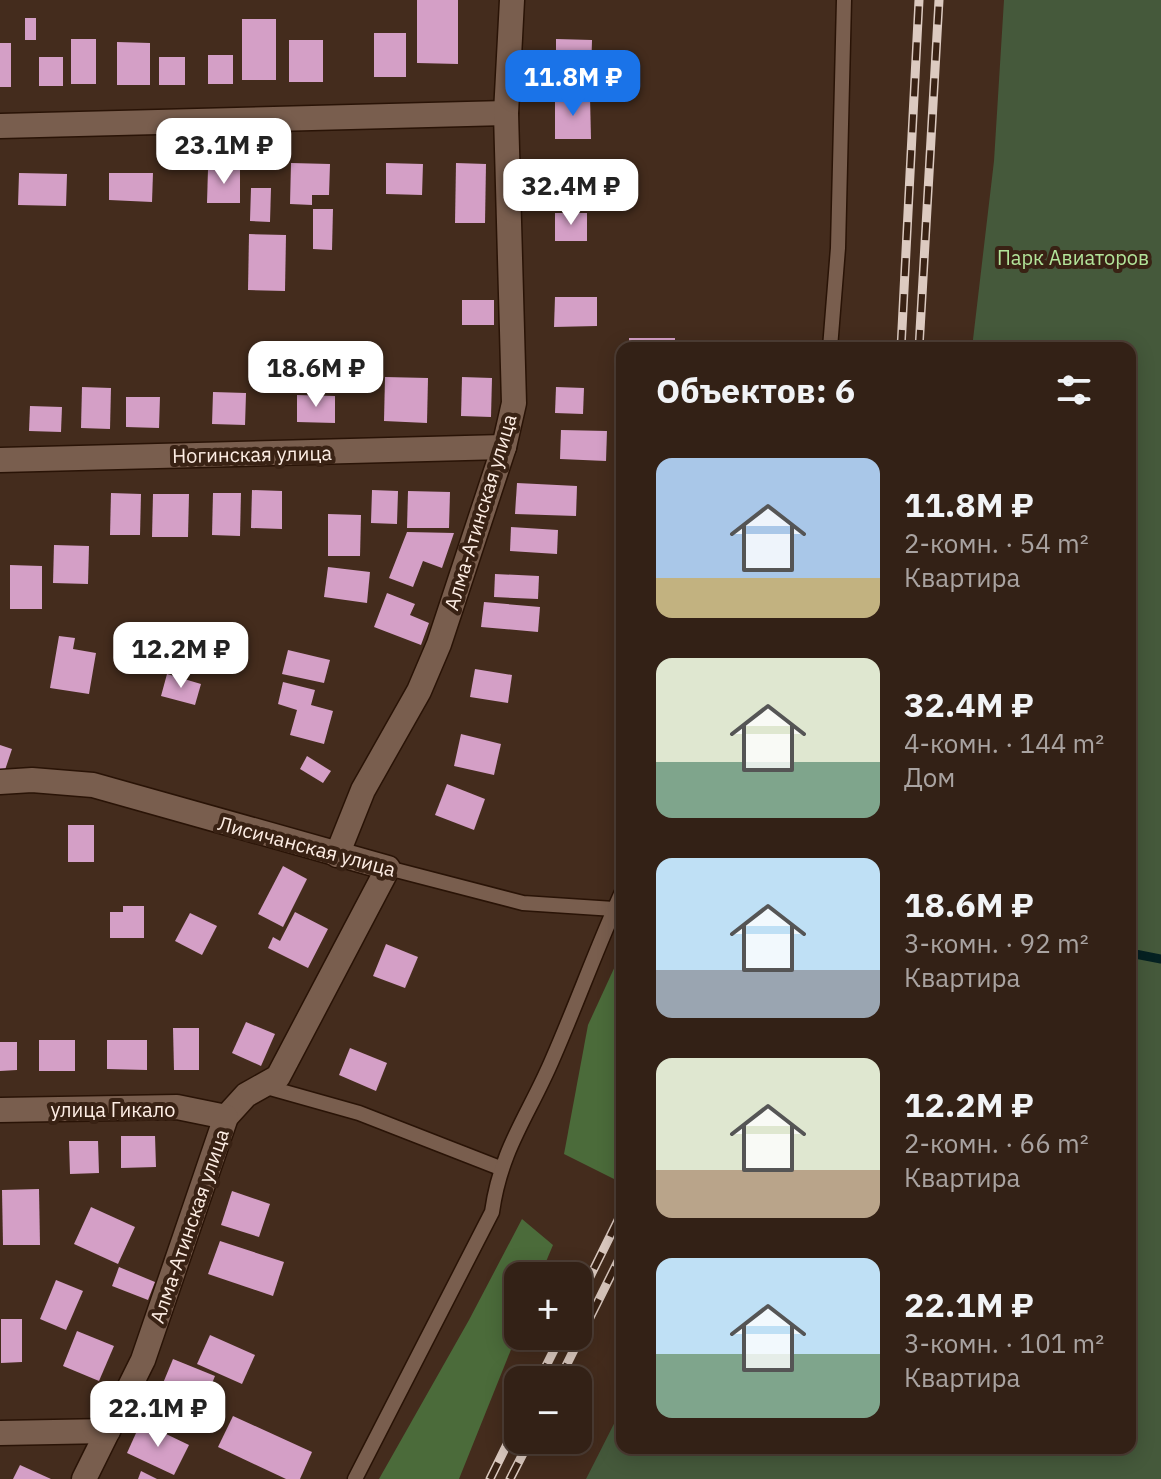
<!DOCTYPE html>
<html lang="ru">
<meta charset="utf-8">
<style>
body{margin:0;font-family:"IBM Plex Sans",sans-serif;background:#3e2e23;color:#f1f3f6;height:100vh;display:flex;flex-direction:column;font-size:30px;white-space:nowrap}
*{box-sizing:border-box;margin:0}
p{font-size:26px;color:#a9a3a1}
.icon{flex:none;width:44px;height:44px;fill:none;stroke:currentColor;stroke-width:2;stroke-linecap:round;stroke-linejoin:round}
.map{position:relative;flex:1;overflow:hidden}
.panel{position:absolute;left:616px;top:342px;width:520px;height:1112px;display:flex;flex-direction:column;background:#332116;border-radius:16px;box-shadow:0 4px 20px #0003,0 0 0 2px #4e3e35}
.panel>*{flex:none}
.buttons{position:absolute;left:504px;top:1262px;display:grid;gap:16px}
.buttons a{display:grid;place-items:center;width:88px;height:88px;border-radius:16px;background:#332116;box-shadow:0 4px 20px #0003,0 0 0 2px #4e3e35;font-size:40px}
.price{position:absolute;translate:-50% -68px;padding:0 18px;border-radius:16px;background:#fff;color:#222;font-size:26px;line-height:52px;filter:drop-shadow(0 2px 4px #0008)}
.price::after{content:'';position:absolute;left:50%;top:48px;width:24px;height:18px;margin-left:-12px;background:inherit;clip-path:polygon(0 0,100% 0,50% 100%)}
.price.current{background:#1a73e8;color:#fff}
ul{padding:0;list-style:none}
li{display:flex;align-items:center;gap:24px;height:200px;padding:0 40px}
li span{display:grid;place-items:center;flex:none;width:224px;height:160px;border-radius:16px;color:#555}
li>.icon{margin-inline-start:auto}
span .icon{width:96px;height:96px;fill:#fffc;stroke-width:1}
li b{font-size:34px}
h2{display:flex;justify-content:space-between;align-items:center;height:96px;padding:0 40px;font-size:34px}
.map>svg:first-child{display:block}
</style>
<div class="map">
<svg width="1161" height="1479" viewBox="0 0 1161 1479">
<rect width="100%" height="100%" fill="#442c1d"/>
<!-- green -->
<path fill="#45593b" d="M1004,0H1161V1479H586L622,1408V1448H1130V348H972L994,161Z"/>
<!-- forest -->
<g fill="#4b6b3a">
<path d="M622,951V1183L564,1154L588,1025Z"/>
<path d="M522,1219L553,1245L540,1276H518V1332L459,1479H379L469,1320Z"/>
</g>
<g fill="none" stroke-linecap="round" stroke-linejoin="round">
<!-- stream -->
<path stroke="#052122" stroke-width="9" d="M1130,953L1161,959"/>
</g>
<!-- building -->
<g fill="#d49fc6">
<path d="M417,0H458V64L417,63Z"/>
<rect x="25" y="18" width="11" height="22"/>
<rect x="242" y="19" width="34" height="61"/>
<rect x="374" y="33" width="32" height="44"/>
<rect x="71" y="39" width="25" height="45"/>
<path d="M556,39L592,40L591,72L556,71Z"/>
<rect x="289" y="40" width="34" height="42"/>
<path d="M117,42L150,43V85H117Z"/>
<rect x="0" y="43" width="11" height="44"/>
<rect x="208" y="55" width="25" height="29"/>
<rect x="39" y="57" width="24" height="29"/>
<rect x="159" y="57" width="26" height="28"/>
<path d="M555,97H590L591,139H555Z"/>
<path d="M291,163L330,164L329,195H312V205L290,204Z"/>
<path d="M386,163L423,164L422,195L386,194Z"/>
<path d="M456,163L486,164L485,223H455Z"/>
<path d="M208,169H240V203H207Z"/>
<path d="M19,173L67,174L66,206L18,205Z"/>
<path d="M109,173H153L152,202L109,200Z"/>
<path d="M251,188H271L270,222L250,221Z"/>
<path d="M313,209H333L332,250L313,249Z"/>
<rect x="555" y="213" width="32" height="28"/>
<path d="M249,234L286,235L285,291L248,290Z"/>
<path d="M555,297H597V326L554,327Z"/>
<rect x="462" y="300" width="32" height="25"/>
<rect x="629" y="338" width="46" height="10"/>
<path d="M385,377L428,378L427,423L384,421Z"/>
<path d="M462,377L492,378L491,417L461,416Z"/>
<path d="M82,387L111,388L110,429L81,428Z"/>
<path d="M556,387L584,388L583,414L555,413Z"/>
<path d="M213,392L246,393L245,425L212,424Z"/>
<path d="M297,395L335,396V423L297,422Z"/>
<path d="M126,397H160L159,428L126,427Z"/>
<path d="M30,406L62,407L61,432L29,431Z"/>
<path d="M561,430L607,431L606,461L560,459Z"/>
<path d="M517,483L577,486L576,516L515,514Z"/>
<path d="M252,490L282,491V529L251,528Z"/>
<path d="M372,490L398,491L397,524L371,523Z"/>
<path d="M408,491L450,492L449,528H407Z"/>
<path d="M111,493L141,494L140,535H110Z"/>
<path d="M213,493H241L240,536L212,535Z"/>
<path d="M153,494H189L188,537H152Z"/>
<path d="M328,514L361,515L360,556H328Z"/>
<path d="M511,527L558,530L557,554L510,551Z"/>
<path d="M407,532L454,533L442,568L423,561L413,587L389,578Z"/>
<path d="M54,545L89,546L88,584L53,583Z"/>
<path d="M10,565L42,566V609H10Z"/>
<path d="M328,567L370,572L367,603L324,597Z"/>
<path d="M495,574L539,576L538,599L494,597Z"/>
<path d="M387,593L415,604L410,615L429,623L421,645L374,627Z"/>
<path d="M484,602L540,607L538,632L481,627Z"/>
<path d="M59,636L75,638L73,649L96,653L89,694L50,688Z"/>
<path d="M288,650L330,660L324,683L282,674Z"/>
<path d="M475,669L512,675L508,703L470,697Z"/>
<path d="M167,674L201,684L195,705L161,696Z"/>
<path d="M283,682L315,690L311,705L333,711L324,744L290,735L297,710L278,704Z"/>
<path d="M461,734L501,744L494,775L454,766Z"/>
<path d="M0,745L12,749L4,773L0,772Z"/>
<path d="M307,756L331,771L323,783L300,769Z"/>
<path d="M447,784L485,799L474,830L435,815Z"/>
<rect x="68" y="825" width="26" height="37"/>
<path d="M283,866L307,879L283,927L258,914Z"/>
<path d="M123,906H144V938H110V912H123Z"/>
<path d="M295,912L328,929L308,968L268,948L273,937L280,941Z"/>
<path d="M190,913L217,926L202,955L175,941Z"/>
<path d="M386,944L418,957L405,988L373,976Z"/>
<path d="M246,1022L275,1034L261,1066L232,1053Z"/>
<path d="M173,1028H199V1070H174Z"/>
<rect x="39" y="1040" width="36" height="31"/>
<path d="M107,1040H147V1070L107,1069Z"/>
<path d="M0,1042H17V1070L0,1071Z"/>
<path d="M350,1048L387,1063L376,1091L339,1075Z"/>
<path d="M121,1136H155L156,1167L121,1168Z"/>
<path d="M69,1141H98L99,1173L70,1174Z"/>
<path d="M39,1189L40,1245H3L2,1190Z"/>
<path d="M232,1191L270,1204L259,1237L221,1225Z"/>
<path d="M91,1207L135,1227L118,1264L74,1244Z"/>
<path d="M220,1241L284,1262L273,1296L208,1274Z"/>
<path d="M119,1267L155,1282L148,1300L112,1286Z"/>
<path d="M56,1280L83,1291L66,1330L40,1319Z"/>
<path d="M1,1319H22V1362L1,1363Z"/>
<path d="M77,1331L114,1346L99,1381L63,1366Z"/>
<path d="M210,1335L255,1355L242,1384L197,1364Z"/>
<path d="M173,1359L215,1376L203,1405L161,1388Z"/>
<path d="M233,1416L312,1452L300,1479H286L218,1447Z"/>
<path d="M141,1422L189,1445L174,1475L127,1453Z"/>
<path d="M20,1465L51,1479H13Z"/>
<path d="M141,1471L157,1479H138Z"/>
</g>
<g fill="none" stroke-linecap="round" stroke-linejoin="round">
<defs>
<g id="lane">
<path d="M830,348L838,248L844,0"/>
<path d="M388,868L523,903L614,909"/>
<path d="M263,1086L359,1113L500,1168"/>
<path d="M355,1479L492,1212C501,1148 529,1115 553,1058C577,1003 597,947 622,892"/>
</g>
<g id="street">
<path d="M0,126L506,113"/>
<path d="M0,460L504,447"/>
<path d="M0,782L32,780L93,785L388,868L278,1077L246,1095L226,1117L143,1360L84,1479"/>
<path d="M337,855L363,790L419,691L439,644L504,447L514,403L506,113L512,0"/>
<path d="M0,1110L177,1107L226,1117"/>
<path d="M0,1433L108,1431"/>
</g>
</defs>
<!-- lane casing -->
<use href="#lane" stroke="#291306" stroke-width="17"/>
<!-- street casing -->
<use href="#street" stroke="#291306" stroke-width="27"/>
<!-- lane -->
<use href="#lane" stroke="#795e4e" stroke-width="14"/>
<!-- street -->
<use href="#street" stroke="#795e4e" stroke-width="24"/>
<defs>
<g id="rail">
<path d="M901,348L919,0"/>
<path d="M919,348L939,0"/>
<path d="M578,1301L622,1212"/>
<path d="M539,1380L561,1336"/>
<path d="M559,1380L622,1253"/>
<path d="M490,1479L518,1422"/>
<path d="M510,1479L530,1440"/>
</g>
</defs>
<!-- rail casing -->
<use href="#rail" stroke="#dccac0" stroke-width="9"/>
<!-- rail -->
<use href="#rail" stroke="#392214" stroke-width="6" stroke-dasharray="18" stroke-linecap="butt"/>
</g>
<g text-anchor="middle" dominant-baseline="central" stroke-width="8" stroke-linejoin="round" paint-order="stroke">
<!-- park labels -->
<g font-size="20" fill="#b3e59a" stroke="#392214">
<text x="1073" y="257">Парк Авиаторов</text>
</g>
<!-- street labels -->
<g font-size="20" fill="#fdede4" stroke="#392214">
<text transform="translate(252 454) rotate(-1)">Ногинская улица</text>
<text transform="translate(480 512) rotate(-73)">Алма-Атинская улица</text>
<text transform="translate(307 846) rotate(15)">Лисичанская улица</text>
<text x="113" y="1109">улица Гикало</text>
<text transform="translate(189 1226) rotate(-71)">Алма-Атинская улица</text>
</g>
</g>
</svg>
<div class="buttons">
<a>+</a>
<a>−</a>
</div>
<b class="price current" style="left:573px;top:118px">11.8M ₽</b>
<b class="price" style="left:224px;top:186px">23.1M ₽</b>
<b class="price" style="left:571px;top:227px">32.4M ₽</b>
<b class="price" style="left:316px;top:409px">18.6M ₽</b>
<b class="price" style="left:181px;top:690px">12.2M ₽</b>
<b class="price" style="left:158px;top:1449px">22.1M ₽</b>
<section class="panel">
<h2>Объектов: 6<svg class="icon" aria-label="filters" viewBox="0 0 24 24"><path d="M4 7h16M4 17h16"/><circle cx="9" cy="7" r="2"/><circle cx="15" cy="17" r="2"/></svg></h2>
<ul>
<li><span style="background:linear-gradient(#a9c7e8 75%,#c2b280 0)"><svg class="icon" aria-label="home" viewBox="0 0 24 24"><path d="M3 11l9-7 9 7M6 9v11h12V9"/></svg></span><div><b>11.8M ₽</b><p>2-комн. · 54 m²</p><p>Квартира</p></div></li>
<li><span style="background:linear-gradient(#dfe7d0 65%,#7fa58c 0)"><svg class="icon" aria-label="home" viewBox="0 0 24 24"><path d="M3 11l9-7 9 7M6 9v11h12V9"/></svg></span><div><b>32.4M ₽</b><p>4-комн. · 144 m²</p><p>Дом</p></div></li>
<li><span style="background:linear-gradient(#bfe0f5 70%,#9aa5b1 0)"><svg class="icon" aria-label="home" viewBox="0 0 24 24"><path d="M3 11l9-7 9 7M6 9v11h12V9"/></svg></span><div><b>18.6M ₽</b><p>3-комн. · 92 m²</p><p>Квартира</p></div></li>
<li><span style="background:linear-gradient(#dfe7d0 70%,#b9a48a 0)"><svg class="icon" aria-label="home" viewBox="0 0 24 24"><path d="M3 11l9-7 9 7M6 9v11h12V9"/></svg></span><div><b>12.2M ₽</b><p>2-комн. · 66 m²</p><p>Квартира</p></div></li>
<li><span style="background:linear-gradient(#bfe0f5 60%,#7fa58c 0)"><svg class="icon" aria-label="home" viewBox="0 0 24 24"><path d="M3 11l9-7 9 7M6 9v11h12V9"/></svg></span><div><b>22.1M ₽</b><p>3-комн. · 101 m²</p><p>Квартира</p></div></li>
</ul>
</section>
</div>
